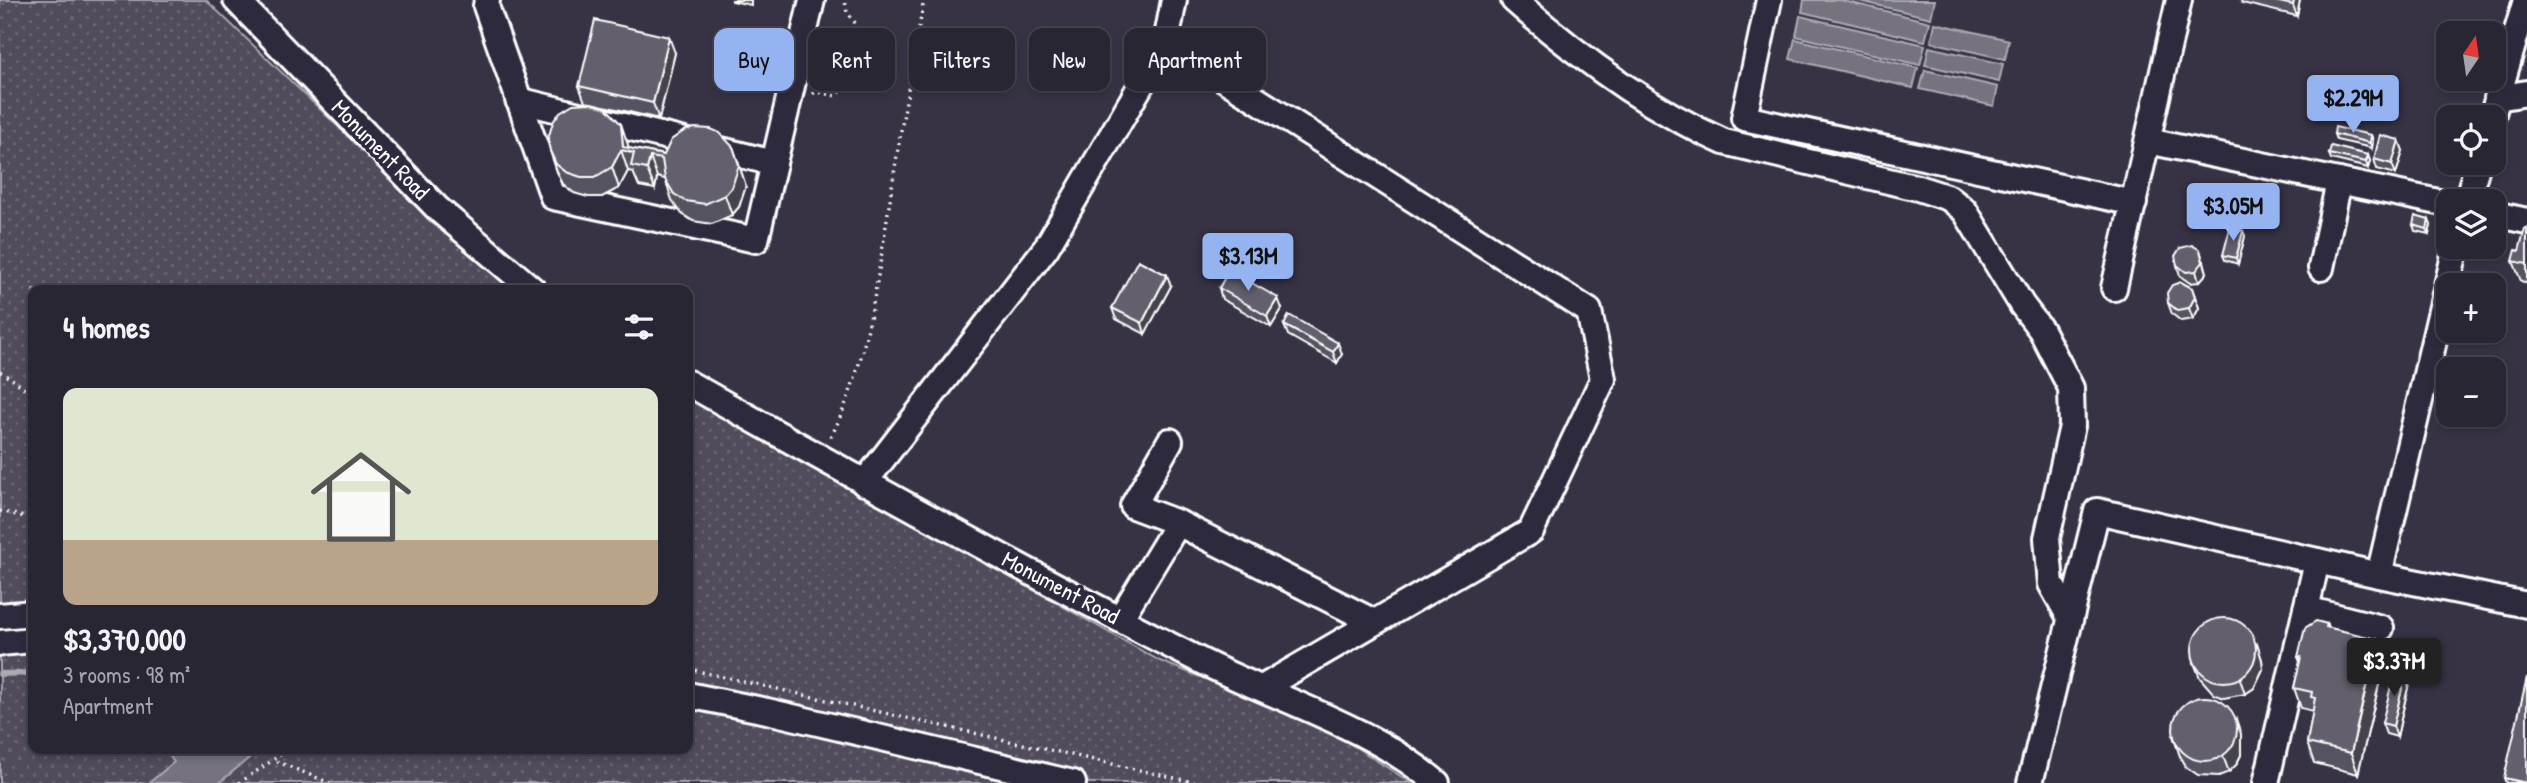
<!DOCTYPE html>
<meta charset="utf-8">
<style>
body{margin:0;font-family:"Patrick Hand",sans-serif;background:#353240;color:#f1f3f6;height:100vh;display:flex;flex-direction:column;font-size:26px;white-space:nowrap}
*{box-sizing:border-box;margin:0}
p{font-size:23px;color:#a5a5ac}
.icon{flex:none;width:38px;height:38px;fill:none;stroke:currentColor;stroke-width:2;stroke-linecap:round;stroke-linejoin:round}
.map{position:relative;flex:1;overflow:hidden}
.sheet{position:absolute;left:28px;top:285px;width:665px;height:469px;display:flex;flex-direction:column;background:#292634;border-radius:14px;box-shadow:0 4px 10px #0003,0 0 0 2px #45434f}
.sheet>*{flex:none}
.hud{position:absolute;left:714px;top:28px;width:665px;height:63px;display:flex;gap:14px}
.needle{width:46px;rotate:13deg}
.fabs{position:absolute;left:2436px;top:21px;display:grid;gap:14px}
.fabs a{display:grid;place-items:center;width:70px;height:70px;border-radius:14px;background:#292634;box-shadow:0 4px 10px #0003,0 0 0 2px #45434f;font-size:35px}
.price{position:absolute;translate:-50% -60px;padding:0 16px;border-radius:7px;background:#95b2f1;color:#111;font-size:23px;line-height:46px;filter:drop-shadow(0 2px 4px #0008)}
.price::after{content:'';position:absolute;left:50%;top:42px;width:21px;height:16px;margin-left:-10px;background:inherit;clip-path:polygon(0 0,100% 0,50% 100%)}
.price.selected{background:#222;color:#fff}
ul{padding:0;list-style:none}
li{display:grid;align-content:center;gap:14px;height:371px;padding:0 35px}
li+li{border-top:2px solid #45434f}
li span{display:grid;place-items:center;height:217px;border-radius:14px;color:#555}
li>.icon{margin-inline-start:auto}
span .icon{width:126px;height:126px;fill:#fffc;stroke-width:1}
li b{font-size:30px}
h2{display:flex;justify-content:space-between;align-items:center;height:84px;padding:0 35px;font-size:30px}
.chip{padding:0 24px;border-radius:14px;background:#292634;box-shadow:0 4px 10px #0003,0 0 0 2px #45434f;font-size:24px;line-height:63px}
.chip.selected{background:#95b2f1;color:#111}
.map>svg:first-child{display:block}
</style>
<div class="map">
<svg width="2527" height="783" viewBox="0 0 2527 783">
<defs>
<pattern id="grass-dots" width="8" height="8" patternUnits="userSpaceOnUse" patternTransform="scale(1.75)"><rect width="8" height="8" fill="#514c5c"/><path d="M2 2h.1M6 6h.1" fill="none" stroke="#6b6774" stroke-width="1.8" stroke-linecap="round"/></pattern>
</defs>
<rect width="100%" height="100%" fill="#373345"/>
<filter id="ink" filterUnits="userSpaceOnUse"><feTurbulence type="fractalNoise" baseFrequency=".0143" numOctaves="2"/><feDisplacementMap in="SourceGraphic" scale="14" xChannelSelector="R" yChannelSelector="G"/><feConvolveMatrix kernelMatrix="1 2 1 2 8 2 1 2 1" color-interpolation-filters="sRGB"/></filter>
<g filter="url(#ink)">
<!-- grass -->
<path fill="url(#grass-dots)" stroke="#a8a6ae" stroke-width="2" d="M0,0H206L371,158L524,290H33V749H688V396L1160,661L1322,725L1411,783H0Z"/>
<!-- water -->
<g fill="#76737f" stroke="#adabb2" stroke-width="2">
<path d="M1804,0H1840L1930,22L1925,41L1802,12Z"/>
<path d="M1855,0H1935L1931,18Z"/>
<path d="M1800,16L1925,45L1920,65L1796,36Z"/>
<path d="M1935,23L2009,40L2005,59L1931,42Z"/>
<path d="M1795,39L1918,68L1913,88L1790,59Z"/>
<path d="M1929,47L2003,64L1999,82L1925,65Z"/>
<path d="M1925,70L1998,87L1994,106L1920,89Z"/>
<path d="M165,749H260L219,783H149L174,762Z"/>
</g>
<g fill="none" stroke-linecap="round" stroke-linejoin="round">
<!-- stream -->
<path stroke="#adabb2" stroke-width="6" d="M0,674L33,673"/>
<defs>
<g id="minor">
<path d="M236,0L438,209L533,290"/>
<path d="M487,0L486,6L553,197L756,240L812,0"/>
<path d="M1174,0L1166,42L1589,311L1603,379L1531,531L1262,688"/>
<path d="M1514,0C1576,55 1647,108 1724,142L1918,188L1949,198L1965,211L2022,305L2041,330L2071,388L2072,426L2047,538L2051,584L2070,618"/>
<path d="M1769,0L1744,118L2134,203"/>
<path d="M2497,98L2527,93"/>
<path d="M518,100L774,163"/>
<path d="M2492,117L2526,0"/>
<path d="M2148,141L2448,204"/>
<path d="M2467,201L2478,163"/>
<path d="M2494,214L2527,221"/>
<path d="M2321,268L2339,181"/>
<path d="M2114,288L2179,0"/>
<path d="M688,383C856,478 1025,572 1197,659C1277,700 1367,724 1437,783"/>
<path d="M864,483L1046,248L1166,42"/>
<path d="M1178,523L1374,622"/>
<path d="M2379,575L2527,605"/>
<path d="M2306,609L2381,628"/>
<path d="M0,616L33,613"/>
<path d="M1120,619L1178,523L1133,506L1170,441"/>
<path d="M0,643L33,640"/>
<path d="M688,695L767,711L1073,783"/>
<path d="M2030,783L2097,511L2379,575L2456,247"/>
<path d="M2266,783L2317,561"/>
</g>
</defs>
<!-- minor casing -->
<use href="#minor" stroke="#fff" stroke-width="30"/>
<!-- path -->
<g stroke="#fff" stroke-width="3.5" stroke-dasharray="2 5" stroke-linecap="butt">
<path d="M813,94L815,92L836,96L846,86L850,64L859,44L860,34L857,25L847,13L845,0"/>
<path d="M0,372L15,381L33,396"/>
<path d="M831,437C868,363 877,281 890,200C900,133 912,67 924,0"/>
<path d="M0,511L33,519"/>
<path d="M688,669L1197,783"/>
<path d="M286,749L273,760L330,783"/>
<path d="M239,783L273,760"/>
</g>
<!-- minor -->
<use href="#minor" stroke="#2f2a3d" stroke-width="24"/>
</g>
<!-- wall -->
<g fill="#55525e" stroke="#fff" stroke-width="2">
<path d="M732,0H751V5L732,1Z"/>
<path d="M2241,0H2300L2297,16L2242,3Z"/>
<path d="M839,41L832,80L830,83L826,82L824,76Z"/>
<path d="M675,53L659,119L591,103L621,124L628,148L664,155L733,147L746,186L739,207L732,215L712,224L693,221L682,214L672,200L665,179L657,177L655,189L639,186L633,172L628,171L619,188L602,197H588L574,193L563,184L557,172L550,151L590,103L585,102L579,86Z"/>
<path d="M2334,134L2371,135L2373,141L2372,148L2336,140Z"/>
<path d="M2399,140L2403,151L2396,174L2377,169L2374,159Z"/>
<path d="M2329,154L2368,155L2370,161L2368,168L2331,159Z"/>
<path d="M2413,225H2431L2429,234L2415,231Z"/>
<path d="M2527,228V283L2521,281L2513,261L2519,251Z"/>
<path d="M2243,231L2245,236L2238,264L2225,260L2223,255Z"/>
<path d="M2204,261L2207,273L2199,282L2190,283L2180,276L2177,265Z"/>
<path d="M1171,286L1145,334L1116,319L1112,308Z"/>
<path d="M1219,288L1282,309L1271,327L1222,299Z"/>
<path d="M2192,288L2199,308L2193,319L2181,321L2172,314L2168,303Z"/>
<path d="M1284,325L1342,354L1337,363L1288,335Z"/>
<path d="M2327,624L2328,627L2385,659L2358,774L2314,763L2307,743L2313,711L2301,708L2294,688L2300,662L2298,657Z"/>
<path d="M2257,644L2262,660L2263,669L2254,688L2245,694L2224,698L2214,694L2200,678L2194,663Z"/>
<path d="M2406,672L2409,683L2397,737L2386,734L2382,723Z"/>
<path d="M2241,734V755L2236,765L2229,772L2219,776L2198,775L2185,766L2181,759L2173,736Z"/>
<path d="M2504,778L2527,783H2506Z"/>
</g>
<!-- shaded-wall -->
<g fill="#45424c" stroke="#fff" stroke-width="2">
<path d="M2294,0H2300L2297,16L2293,5Z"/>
<path d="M837,35L839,41L832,80L830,83L828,77Z"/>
<path d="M669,37L675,53L659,119L653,103Z"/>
<path d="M621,124L628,145L629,152L623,147Z"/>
<path d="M2371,135L2373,141L2372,148L2370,143Z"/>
<path d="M2399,140L2403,151L2396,174L2392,164Z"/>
<path d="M733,147L746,186L739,207L732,215L725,195Z"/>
<path d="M621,150L628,171L619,188L612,167Z"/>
<path d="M2368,155L2370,161L2368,168L2366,162Z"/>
<path d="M650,157L657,177L655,189L647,169Z"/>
<path d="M2429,220L2431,225L2429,234L2427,229Z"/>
<path d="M2243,231L2245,236L2238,264L2236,258Z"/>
<path d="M2200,250L2207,273L2199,282L2196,271Z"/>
<path d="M1167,275L1171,286L1145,334L1142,323Z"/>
<path d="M2195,297L2199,308L2193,319L2189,308Z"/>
<path d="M1278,298L1282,309L1271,327L1267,316Z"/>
<path d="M1338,343L1342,354L1337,363L1333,352Z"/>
<path d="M2377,639L2385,659L2358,774L2351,753Z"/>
<path d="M2257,644L2262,660L2263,669L2254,688L2245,694L2240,679Z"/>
<path d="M2406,672L2409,683L2397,737L2393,726Z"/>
<path d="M2236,719L2241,734V755L2236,765L2229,772L2223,756Z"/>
</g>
<!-- building -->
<g fill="#635f6d" stroke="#fff" stroke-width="2">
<path d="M2270,0H2294L2293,5Z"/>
<path d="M595,20L669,37L653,103L579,86Z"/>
<path d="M833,34L837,35L830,74L828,77L824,76Z"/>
<path d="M590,103L606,108L621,124L623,147L664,155L671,140L684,131L695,128L711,129L720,133L733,147L739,165L732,187L725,195L705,204L686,201L674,194L665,179L662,159L650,157L647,169L631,166L634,153L621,150L612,167L595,177H581L566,172L556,164L550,151L548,139L553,122L560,112L573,104Z"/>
<path d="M2335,127L2371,135L2370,143L2334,134Z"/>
<path d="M2380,135L2399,140L2392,164L2374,159Z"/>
<path d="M2331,146L2368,155L2366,162L2329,154Z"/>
<path d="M2415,216L2429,220L2427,229L2413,225Z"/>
<path d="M2230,228L2243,231L2236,258L2223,255Z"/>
<path d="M2525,228H2527V264L2513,261L2516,250L2519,251Z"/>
<path d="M2192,245L2200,250L2203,262L2196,271L2186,272L2177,265L2175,256L2180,248Z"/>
<path d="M1138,260L1167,275L1142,323L1112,308Z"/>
<path d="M1229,270L1278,298L1267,316L1219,288Z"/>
<path d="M2181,282L2192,288L2195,297L2189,308L2177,310L2168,303L2167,293L2172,285Z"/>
<path d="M1289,315L1338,343L1333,352L1284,325Z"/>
<circle cx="2224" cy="650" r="32"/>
<path d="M2316,621L2327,624L2326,627L2377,639L2351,753L2307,743L2315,698L2311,697L2312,692L2294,688L2301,657H2298L2305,628Z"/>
<path d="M2395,669L2406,672L2393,726L2382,723Z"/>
<path d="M2527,677V783L2504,778Z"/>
<circle cx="2205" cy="729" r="32"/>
</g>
</g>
<g text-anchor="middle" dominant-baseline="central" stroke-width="7" stroke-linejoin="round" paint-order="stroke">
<!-- street labels -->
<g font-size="23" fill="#fff" stroke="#2f2a3d">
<text transform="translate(381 149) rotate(46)">Monument Road</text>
<text transform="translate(1061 587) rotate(28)">Monument Road</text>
</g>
</g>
</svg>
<div class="fabs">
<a><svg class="needle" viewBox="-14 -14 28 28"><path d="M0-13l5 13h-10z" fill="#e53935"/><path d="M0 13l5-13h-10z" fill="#a5a5ac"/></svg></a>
<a><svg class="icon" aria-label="locate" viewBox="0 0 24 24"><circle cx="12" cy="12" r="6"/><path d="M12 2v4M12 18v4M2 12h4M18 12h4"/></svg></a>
<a><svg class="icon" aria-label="layers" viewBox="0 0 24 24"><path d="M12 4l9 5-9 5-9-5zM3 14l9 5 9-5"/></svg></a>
<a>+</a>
<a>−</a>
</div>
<b class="price" style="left:2353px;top:135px">$2.29M</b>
<b class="price" style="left:2233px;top:243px">$3.05M</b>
<b class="price" style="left:1248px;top:293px">$3.13M</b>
<b class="price selected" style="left:2394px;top:698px">$3.37M</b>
<div class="hud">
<a class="chip selected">Buy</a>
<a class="chip">Rent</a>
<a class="chip">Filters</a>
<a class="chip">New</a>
<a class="chip">Apartment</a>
</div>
<section class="sheet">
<h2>4 homes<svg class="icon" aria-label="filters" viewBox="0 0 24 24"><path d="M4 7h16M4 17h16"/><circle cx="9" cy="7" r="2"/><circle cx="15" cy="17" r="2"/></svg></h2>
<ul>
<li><span style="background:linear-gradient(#dfe7d0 70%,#b9a48a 0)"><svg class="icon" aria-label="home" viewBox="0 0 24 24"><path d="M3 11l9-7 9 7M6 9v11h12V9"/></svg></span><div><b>$3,370,000</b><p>3 rooms · 98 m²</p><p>Apartment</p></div></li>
</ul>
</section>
</div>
